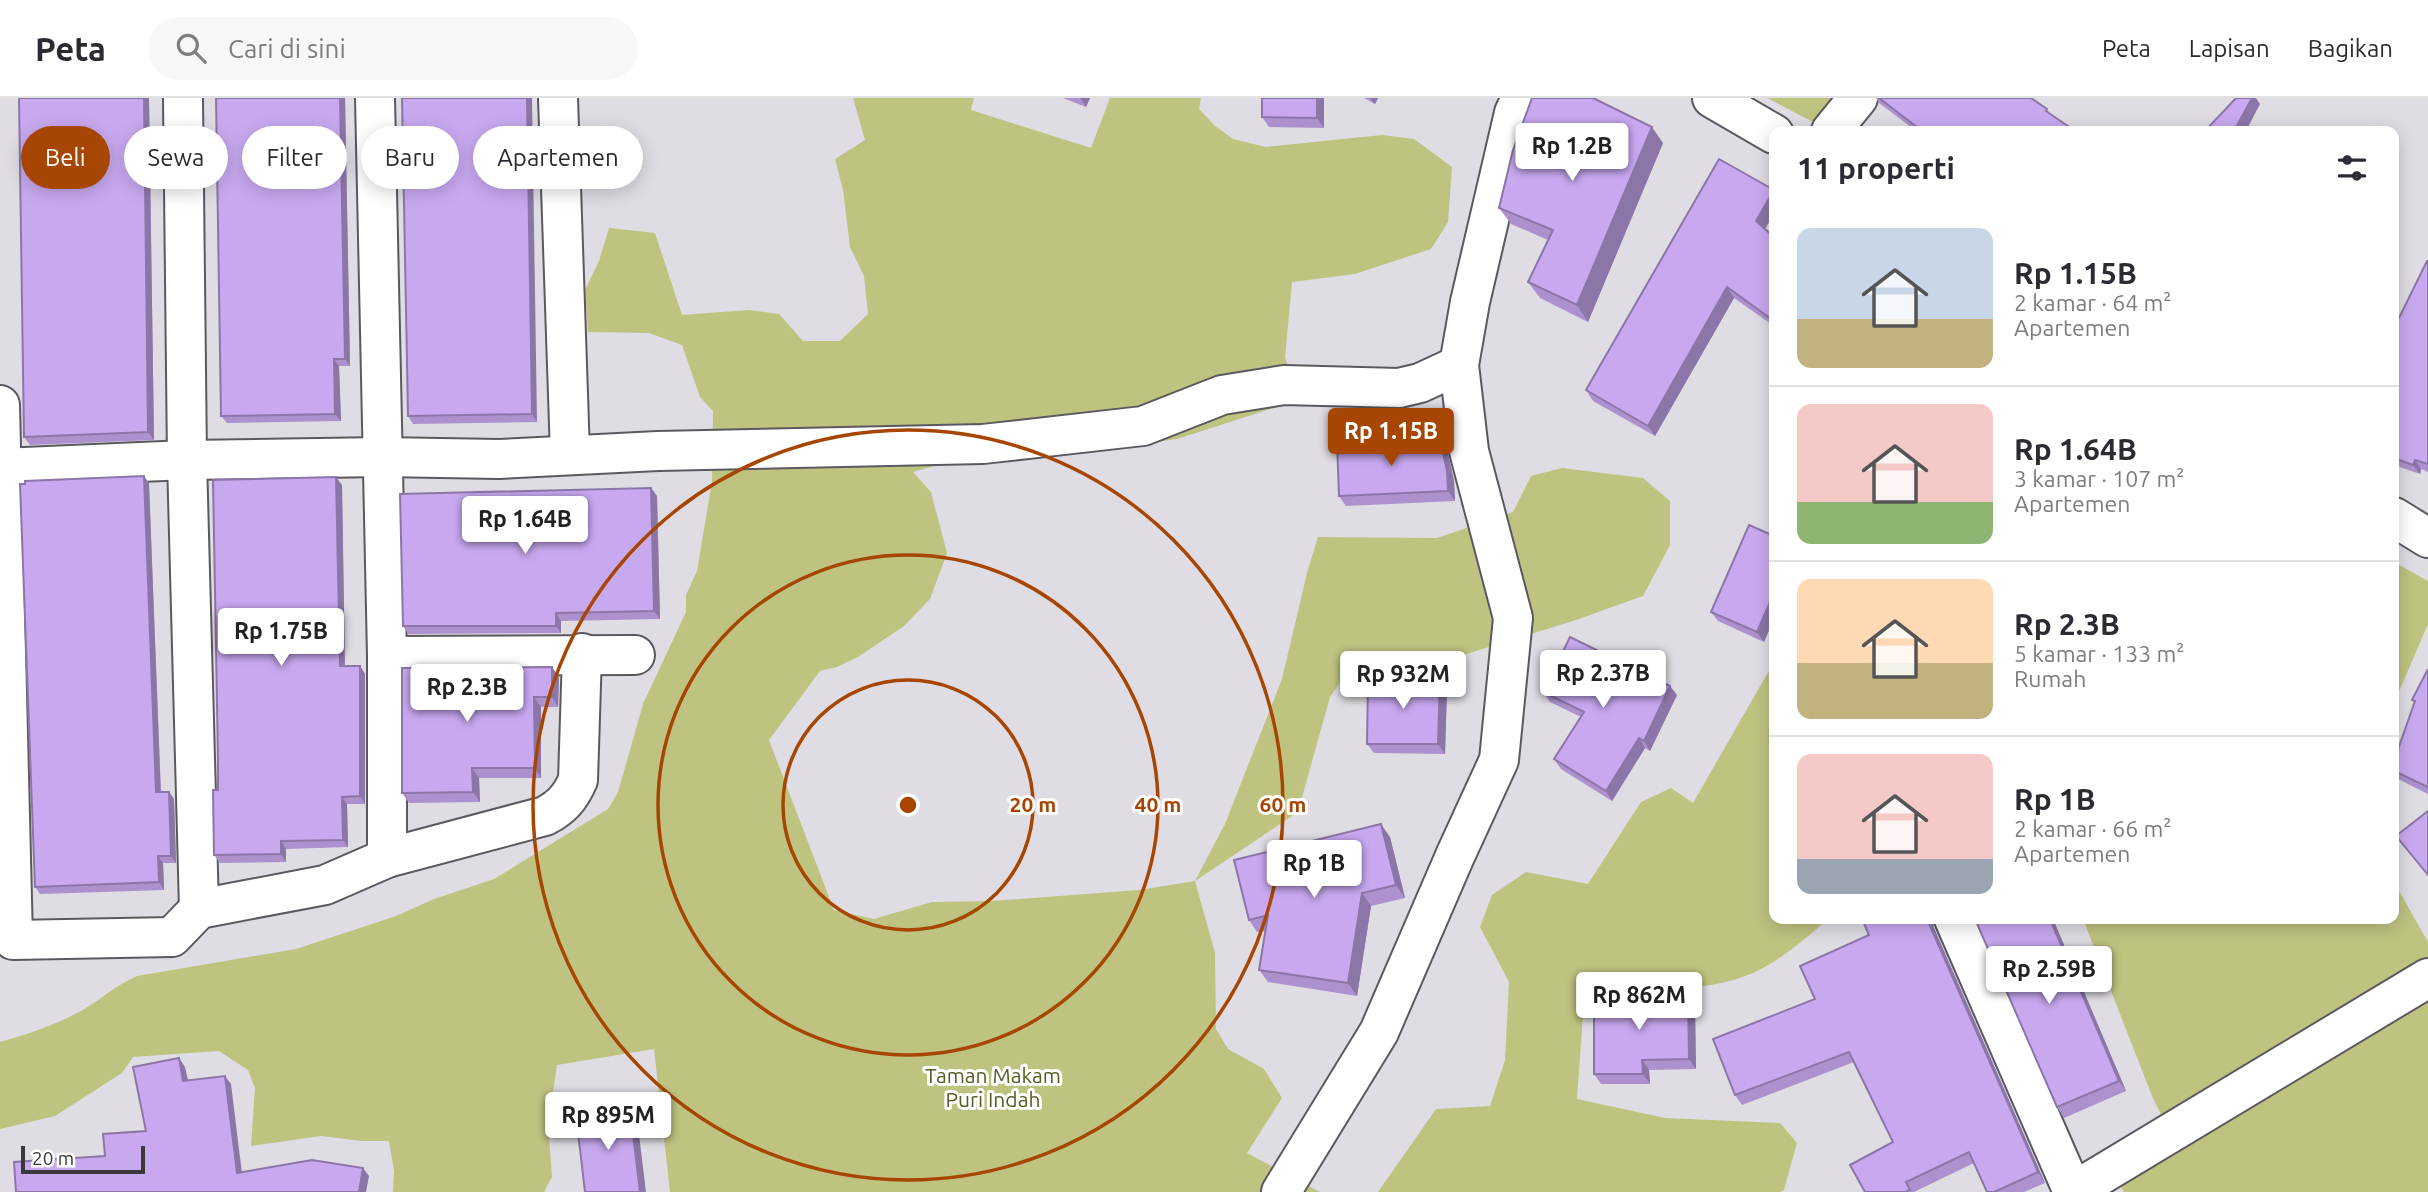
<!DOCTYPE html>
<html lang="id">
<meta charset="utf-8">
<style>
body{margin:0;font-family:Ubuntu,sans-serif;background:#f7f7f7;color:#2b2b33;height:100vh;display:flex;flex-direction:column;font-size:26px;white-space:nowrap}
*{box-sizing:border-box;margin:0}
p{font-size:23px;color:#7c7c81}
.icon{flex:none;width:38px;height:38px;fill:none;stroke:currentColor;stroke-width:2;stroke-linecap:round;stroke-linejoin:round}
.map{position:relative;flex:1;overflow:hidden}
.drawer{position:absolute;left:1769px;top:28px;width:630px;height:798px;display:flex;flex-direction:column;background:#fff;border-radius:14px;box-shadow:0 4px 18px #0003}
.drawer>*{flex:none}
.hud{position:absolute;left:21px;top:28px;width:665px;height:63px;display:flex;gap:14px}
.scale{position:absolute;left:21px;bottom:18px;width:124px;box-sizing:border-box;padding-left:7px;border:4px solid #39383a;border-top:0;font-size:19px;line-height:24px;white-space:nowrap;color:#39383a;-webkit-text-stroke:5px #fff;paint-order:stroke}
.price{position:absolute;translate:-50% -60px;padding:0 16px;border-radius:7px;background:#fff;color:#222;font-size:23px;line-height:46px;filter:drop-shadow(0 2px 4px #0008)}
.price::after{content:'';position:absolute;left:50%;top:42px;width:21px;height:16px;margin-left:-10px;background:inherit;clip-path:polygon(0 0,100% 0,50% 100%)}
.price.on{background:#a74602;color:#fff}
ul{padding:0;list-style:none}
li{display:flex;align-items:center;gap:21px;height:175px;padding:0 28px}
li+li{border-top:2px solid #e1e1e2}
li span{display:grid;place-items:center;flex:none;width:196px;height:140px;border-radius:14px;color:#555}
li>.icon{margin-inline-start:auto}
span .icon{width:84px;height:84px;fill:#fffc;stroke-width:1}
li b{font-size:30px}
h2{display:flex;justify-content:space-between;align-items:center;height:84px;padding:0 28px;font-size:30px}
.chip{padding:0 24px;border-radius:32px;background:#fff;box-shadow:0 4px 18px #0003;font-size:24px;line-height:63px}
.chip.on{background:#a74602;color:#fff}
header{display:flex;align-items:center;gap:42px;box-sizing:border-box;height:98px;padding:0 35px;background:#fff;border-bottom:2px solid #e1e1e2}
header strong{font-size:33px}
nav{display:flex;gap:38px;margin-inline-start:auto;font-size:24px}
.search{width:490px;height:63px;background:#f7f7f7;display:flex;align-items:center;gap:18px;box-sizing:border-box;padding:0 24px;border-radius:38px;color:#7c7c81;font-size:26px}
.map>svg:first-child{display:block}
</style>
<header>
<strong>Peta</strong>
<div class="search"><svg class="icon" aria-label="search" viewBox="0 0 24 24"><circle cx="10" cy="10" r="6"/><path d="M15 15l6 6"/></svg>Cari di sini</div>
<nav><a>Peta</a><a>Lapisan</a><a>Bagikan</a></nav>
</header>
<div class="map">
<svg width="2428" height="1094" viewBox="0 0 2428 1094">
<rect width="100%" height="100%" fill="#dfdde3"/>
<!-- green -->
<g fill="#bfc380">
<path d="M853,0H974L971,12L1091,50L1110,0H1201L1199,11L1215,28L1233,41L1266,49L1382,37L1414,41L1452,69L1448,124L1431,151L1355,176L1292,184L1285,260L1302,301L1177,341L1136,347L972,357L913,374L931,394L947,455L930,501L904,528L858,559L837,569L820,573L769,642L834,812L874,821L932,804L991,803L1139,792L1195,783L1225,726L1282,581L1307,475L1318,439L1437,440L1513,414L1531,378L1562,370L1643,380L1670,403V447L1643,498L1576,522L1415,572L1346,576L1330,599L1298,714L1195,783L1215,855L1216,931L1228,951L1264,971L1282,1000L1247,1055L1320,1094H670L654,951L557,967L548,1025L552,1079L544,1094H393L394,1073L389,1043H362L321,1038L251,1048L255,990L248,972L219,953L133,959L122,975L55,1018L0,1031V944C29,936 55,927 81,913C102,901 114,888 137,878L296,851L396,818L434,801L494,781L608,711L618,694L643,606L686,514V497L697,473L712,383L713,313L700,299L682,247L649,235L588,234L585,192L599,163L609,130L655,135L682,217L749,212L779,216L803,243H840L868,216L864,178L850,149L843,92L835,61L865,42Z"/>
<path d="M1767,0H1840L1813,24Z"/>
<path d="M2394,464L2428,483V526L2394,605Z"/>
<path d="M1774,564V821L1827,822C1806,840 1782,861 1757,873C1705,898 1641,889 1585,890L1577,1001L1665,1020L1780,1025L1797,1045L1784,1092L1780,1094H1378L1436,1011L1490,1008L1505,962L1509,884L1480,829L1492,797L1526,774L1588,786L1641,704L1671,690L1693,705Z"/>
<path d="M2394,784L2428,844V1094H2124L2120,1087L2176,1048L2152,998L2083,821H2394Z"/>
</g>
<g fill="none" stroke-linecap="round" stroke-linejoin="round">
<defs>
<g id="minor">
<path d="M183,0L187,362L199,811"/>
<path d="M375,0L387,558V760"/>
<path d="M558,0L570,356"/>
<path d="M1712,0L1774,36"/>
<path d="M1831,33L1858,0"/>
<path d="M0,307L13,842L172,839L199,811L325,787L387,760L545,718C562,709 570,700 578,682L582,555"/>
<path d="M1,370L187,362L382,359L499,361L658,353L983,346L1143,328L1222,297L1284,287L1399,290L1420,285L1459,267"/>
<path d="M2394,419L2428,440"/>
<path d="M387,558L635,557"/>
<path d="M1954,821L2073,1094"/>
<path d="M1281,1094L1379,934L1455,758L1499,662L1513,520L1469,353L1459,267L1470,204L1514,15L1521,0"/>
<path d="M2076,1094L2094,1081L2428,880"/>
</g>
</defs>
<!-- minor casing -->
<use href="#minor" stroke="#5b595f" stroke-width="42"/>
<!-- minor -->
<use href="#minor" stroke="#fff" stroke-width="38"/>
</g>
<!-- wall -->
<g fill="#ac91ce">
<path d="M19,0H149L154,342L30,347L24,339Z"/>
<path d="M216,0H345L350,268H339L341,323L227,325L221,318Z"/>
<path d="M402,0L537,324L413,326L408,318Z"/>
<path d="M1063,0H1090L1086,9Z"/>
<path d="M1324,0V30L1269,29L1262,19Z"/>
<path d="M1364,0H1378L1375,6Z"/>
<path d="M1876,0H2031L2051,17L2075,33H1916L1879,5Z"/>
<path d="M1663,45L1588,224L1540,200L1528,184L1548,142L1511,126L1499,110Z"/>
<path d="M1719,61L1774,93V115L1765,131L1774,139V228L1734,200L1655,338L1593,303L1586,292Z"/>
<path d="M2428,163V374L2421,371L2420,376L2394,367V218L2399,220Z"/>
<path d="M1447,351L1454,383L1455,403L1346,408L1339,398Z"/>
<path d="M144,378L149,386L161,694H169L174,701L176,765H163L164,792L40,796L35,789Z"/>
<path d="M342,387L345,568H360L365,576V706H347L348,749L286,751V764L220,765L214,757L218,692Z"/>
<path d="M651,390L657,398L660,521L561,523V535L408,536L403,528Z"/>
<path d="M1749,427L1764,544L1718,523L1711,514Z"/>
<path d="M2428,571V696L2398,681L2394,676V663L2414,605L2412,602Z"/>
<path d="M559,579L558,609H541V680H479L480,704L409,705L402,695Z"/>
<path d="M1440,580L1447,590L1445,656L1374,655L1367,646Z"/>
<path d="M1543,594L1677,597L1650,653L1645,650L1612,703L1561,671L1554,661L1581,619L1550,604Z"/>
<path d="M1390,739L1405,800L1371,808L1357,898L1268,884L1259,872L1265,833L1257,834L1249,822Z"/>
<path d="M1975,821H2053L2126,993L2064,1020L2057,1009Z"/>
<path d="M1934,830L2045,1085L2024,1094H1987L1974,1065L1914,1094H1865L1893,1044L1854,964L1742,1007L1735,997L1815,901Z"/>
<path d="M1688,899L1695,908L1696,971L1649,972L1650,986H1601L1594,976Z"/>
</g>
<!-- shaded-wall -->
<g fill="#8c76a8">
<path d="M144,0H149L154,342L148,334Z"/>
<path d="M340,0H345L350,268L345,261Z"/>
<path d="M527,0H532L537,324L532,316Z"/>
<path d="M1080,0H1090L1086,9Z"/>
<path d="M1317,0H1324V30L1317,20Z"/>
<path d="M1370,0H1378L1375,6Z"/>
<path d="M2252,0H2256L2260,6L2246,33H2234Z"/>
<path d="M1652,29L1663,45L1588,224L1577,207Z"/>
<path d="M1774,92V115L1764,133L1756,123Z"/>
<path d="M1727,189L1734,200L1655,338L1648,328Z"/>
<path d="M334,261L339,268L341,323L335,316Z"/>
<path d="M1440,341L1447,351L1454,383L1455,403L1448,393Z"/>
<path d="M2415,362L2421,371L2420,376L2413,367Z"/>
<path d="M144,378L149,386L161,702L156,694Z"/>
<path d="M336,379L342,387L345,576L340,568Z"/>
<path d="M651,390L657,398L660,521L654,513Z"/>
<path d="M1774,495V521L1764,544L1757,534Z"/>
<path d="M556,515L561,523V535L556,528Z"/>
<path d="M360,568L365,576V706L360,698Z"/>
<path d="M552,569L559,579L558,609L552,599Z"/>
<path d="M1440,580L1447,590L1445,656L1438,646Z"/>
<path d="M1670,588L1677,597L1650,653L1644,643Z"/>
<path d="M534,599L541,609V680L535,670Z"/>
<path d="M1639,640L1645,650L1612,703L1606,693Z"/>
<path d="M472,670L479,680L480,704L473,694Z"/>
<path d="M169,694L174,701L176,765L171,758Z"/>
<path d="M342,699L347,706L348,749L343,742Z"/>
<path d="M1381,726L1390,739L1405,800L1396,787Z"/>
<path d="M281,743L286,751V764L281,756Z"/>
<path d="M158,758L163,765L164,792L159,784Z"/>
<path d="M1362,795L1371,808L1357,898L1348,885Z"/>
<path d="M1927,821H1933L1934,830L2045,1085L2038,1074Z"/>
<path d="M2050,821H2053L2126,993L2119,983Z"/>
<path d="M1688,899L1695,908L1696,971L1689,961Z"/>
<path d="M179,960L185,969L190,991L183,983Z"/>
<path d="M1642,962L1649,972L1650,986L1643,976Z"/>
<path d="M225,978L231,986L243,1084L237,1075Z"/>
<path d="M630,1011L637,1020L646,1094H640Z"/>
<path d="M363,1070L369,1078L366,1094H359Z"/>
</g>
<!-- building -->
<g fill="#c8a9f0" stroke="#8c76a8" stroke-width="2">
<path d="M19,0H144L148,334L24,339Z"/>
<path d="M216,0H340L345,261H334L335,316L221,318Z"/>
<path d="M402,0H527L532,316L408,318Z"/>
<path d="M1262,0H1317V20L1262,19Z"/>
<path d="M1532,0H1593L1652,29L1577,207L1528,184L1553,132L1499,110L1513,52Z"/>
<path d="M1879,0H2031L2047,11L2046,13L2075,33H1922Z"/>
<path d="M2236,0H2252L2234,33H2205Z"/>
<path d="M1719,61L1774,92L1756,123L1774,139V223L1727,189L1648,328L1586,292Z"/>
<path d="M2427,163H2428V366L2415,362L2413,367L2394,360V218L2399,220Z"/>
<path d="M1440,341L1447,373L1448,393L1339,398L1337,345Z"/>
<path d="M144,378L156,694H169L171,758H158L159,784L35,789L20,386H25V383Z"/>
<path d="M336,379L340,568H360V698L342,699L343,742L281,743V756L214,757L213,692H218V661L213,382Z"/>
<path d="M651,390L654,513L556,515V528H403L400,396Z"/>
<path d="M1749,427L1774,438V495L1757,534L1711,514Z"/>
<path d="M1570,539L1670,588L1644,643L1639,640L1606,693L1554,661L1584,614L1543,594Z"/>
<path d="M552,569V599H534L535,670H472L473,694L402,695V570Z"/>
<path d="M2428,571V689L2394,673V663L2415,603L2412,602Z"/>
<path d="M1368,579L1440,580L1438,646H1367Z"/>
<path d="M2428,713V777L2396,738Z"/>
<path d="M1381,726L1396,787L1362,795L1348,885L1259,872L1268,817L1249,822L1234,762Z"/>
<path d="M1862,821H1927L2038,1074L1994,1094H1987L1969,1054L1906,1084L1910,1092L1905,1094H1865L1850,1067L1893,1044L1849,954L1735,997L1713,941L1815,901L1800,868L1869,837Z"/>
<path d="M1975,821H2050L2119,983L2057,1009Z"/>
<path d="M1594,899H1688L1689,961L1642,962L1643,976H1594Z"/>
<path d="M179,960L183,983L225,978L237,1075L312,1062L363,1070L359,1094H16L14,1064L105,1058L103,1036L146,1033L133,969Z"/>
<path d="M630,1011L640,1094H585L576,1017Z"/>
</g>
<!-- distance rings -->
<g fill="none" stroke="#a74602" stroke-width="3.5">
<circle cx="908" cy="707" r="125"/>
<circle cx="908" cy="707" r="250"/>
<circle cx="908" cy="707" r="375"/>
</g>
<g text-anchor="middle" dominant-baseline="central" stroke-width="6" stroke-linejoin="round" paint-order="stroke">
<!-- park labels -->
<g font-size="21" fill="#5a5c21" stroke="#fff">
<text x="993" y="977">Taman Makam<tspan x="993" dy="24">Puri Indah</tspan></text>
</g>
</g>
<circle cx="908" cy="707" r="10" fill="#a74602" stroke="#fff" stroke-width="3.5"/>
<g font-size="21" text-anchor="middle" font-weight="bold" fill="#a74602" stroke="#fff" stroke-width="6" stroke-linejoin="round" paint-order="stroke">
<text x="1033" y="714">20 m</text>
<text x="1158" y="714">40 m</text>
<text x="1283" y="714">60 m</text>
</g>
</svg>
<div class="scale">20 m</div>
<b class="price" style="left:1572px;top:85px">Rp 1.2B</b>
<b class="price on" style="left:1391px;top:370px">Rp 1.15B</b>
<b class="price" style="left:525px;top:458px">Rp 1.64B</b>
<b class="price" style="left:281px;top:570px">Rp 1.75B</b>
<b class="price" style="left:1603px;top:612px">Rp 2.37B</b>
<b class="price" style="left:1403px;top:613px">Rp 932M</b>
<b class="price" style="left:467px;top:626px">Rp 2.3B</b>
<b class="price" style="left:1314px;top:802px">Rp 1B</b>
<b class="price" style="left:2049px;top:908px">Rp 2.59B</b>
<b class="price" style="left:1639px;top:934px">Rp 862M</b>
<b class="price" style="left:608px;top:1054px">Rp 895M</b>
<div class="hud">
<a class="chip on">Beli</a>
<a class="chip">Sewa</a>
<a class="chip">Filter</a>
<a class="chip">Baru</a>
<a class="chip">Apartemen</a>
</div>
<section class="drawer">
<h2>11 properti<svg class="icon" aria-label="filters" viewBox="0 0 24 24"><path d="M4 7h16M4 17h16"/><circle cx="9" cy="7" r="2"/><circle cx="15" cy="17" r="2"/></svg></h2>
<ul>
<li><span style="background:linear-gradient(#c9d6e8 65%,#c2b280 0)"><svg class="icon" aria-label="home" viewBox="0 0 24 24"><path d="M3 11l9-7 9 7M6 9v11h12V9"/></svg></span><div><b>Rp 1.15B</b><p>2 kamar · 64 m²</p><p>Apartemen</p></div></li>
<li><span style="background:linear-gradient(#f6c9c9 70%,#8fb573 0)"><svg class="icon" aria-label="home" viewBox="0 0 24 24"><path d="M3 11l9-7 9 7M6 9v11h12V9"/></svg></span><div><b>Rp 1.64B</b><p>3 kamar · 107 m²</p><p>Apartemen</p></div></li>
<li><span style="background:linear-gradient(#ffd9b3 60%,#c2b280 0)"><svg class="icon" aria-label="home" viewBox="0 0 24 24"><path d="M3 11l9-7 9 7M6 9v11h12V9"/></svg></span><div><b>Rp 2.3B</b><p>5 kamar · 133 m²</p><p>Rumah</p></div></li>
<li><span style="background:linear-gradient(#f6c9c9 75%,#9aa5b1 0)"><svg class="icon" aria-label="home" viewBox="0 0 24 24"><path d="M3 11l9-7 9 7M6 9v11h12V9"/></svg></span><div><b>Rp 1B</b><p>2 kamar · 66 m²</p><p>Apartemen</p></div></li>
</ul>
</section>
</div>
